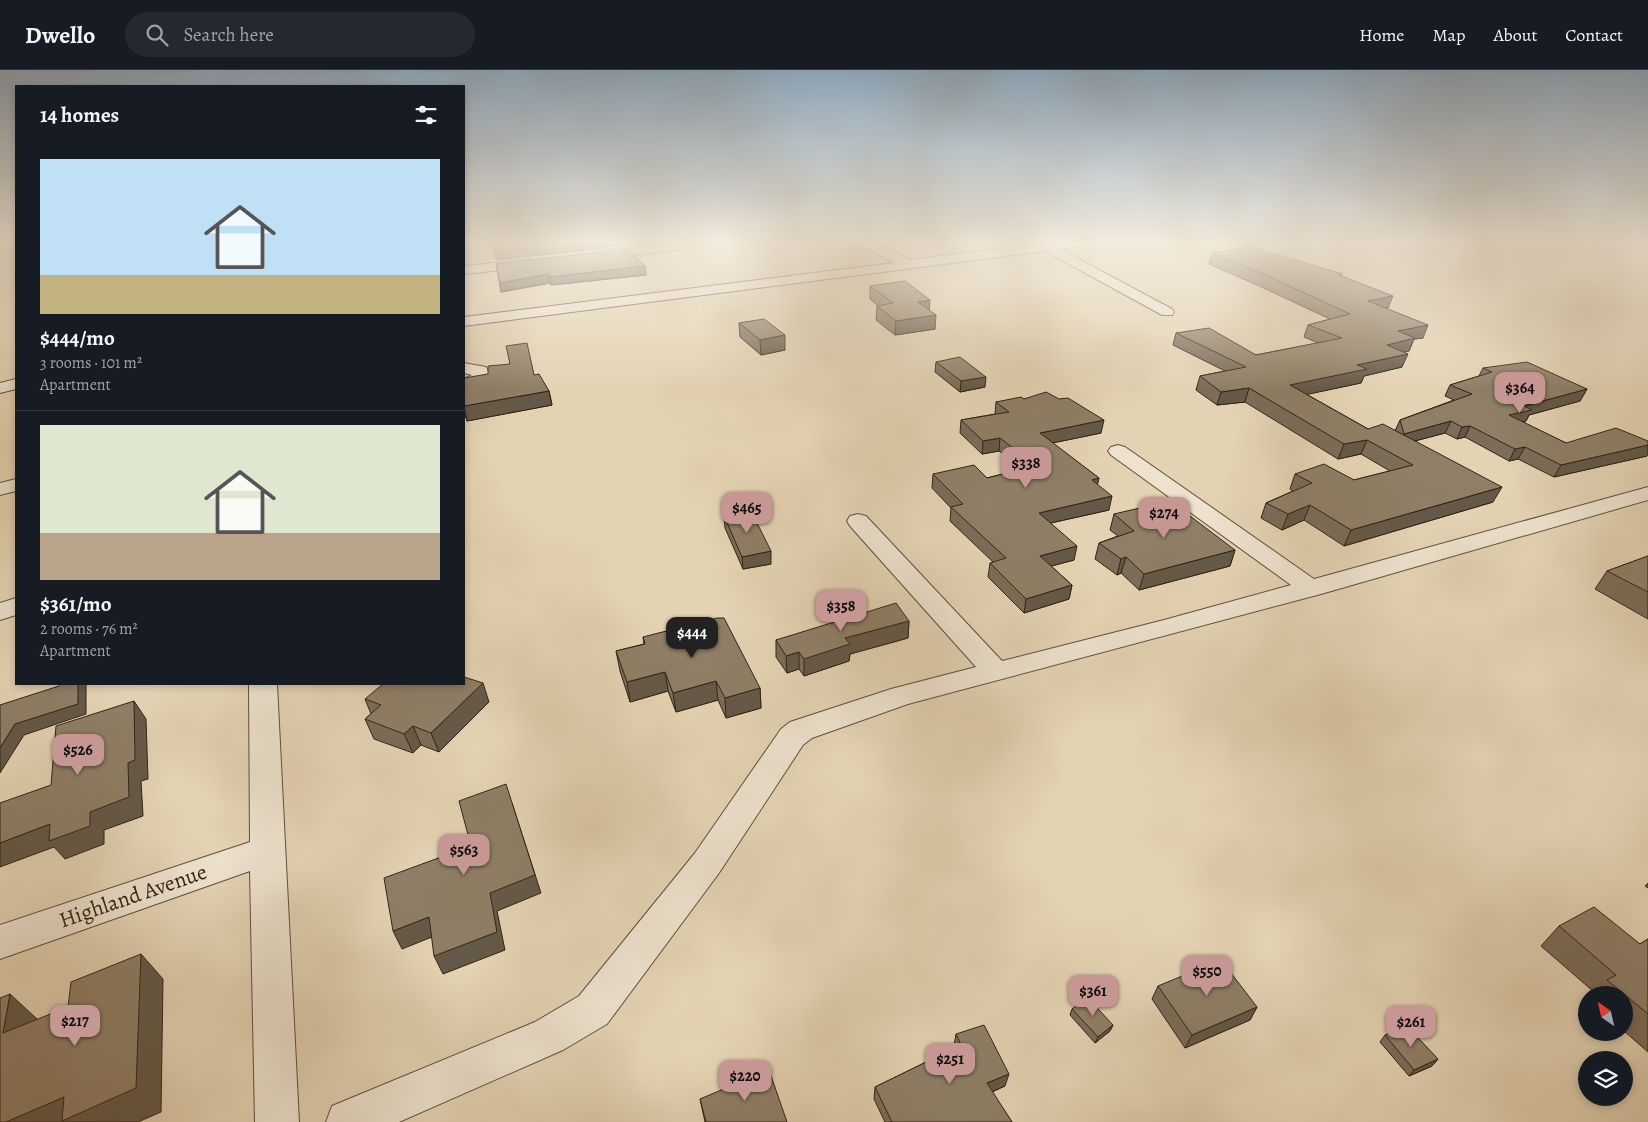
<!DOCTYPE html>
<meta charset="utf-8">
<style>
body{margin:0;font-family:Alegreya,serif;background:#242831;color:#f1f3f6;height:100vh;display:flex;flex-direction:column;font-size:19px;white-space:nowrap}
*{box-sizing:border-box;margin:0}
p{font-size:16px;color:#9ea1a6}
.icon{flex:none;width:28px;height:28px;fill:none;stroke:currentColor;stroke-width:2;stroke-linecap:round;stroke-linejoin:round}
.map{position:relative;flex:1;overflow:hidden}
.panel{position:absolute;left:15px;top:15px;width:450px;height:600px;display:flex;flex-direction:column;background:#171b24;border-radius:0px;box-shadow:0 2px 8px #0003}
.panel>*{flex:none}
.needle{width:32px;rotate:326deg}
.fabs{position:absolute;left:1578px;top:916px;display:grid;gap:10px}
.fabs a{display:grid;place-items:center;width:55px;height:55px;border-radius:50%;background:#171b24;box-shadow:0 2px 8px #0003;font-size:25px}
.price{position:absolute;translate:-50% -42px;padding:0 11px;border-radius:10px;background:#c59692;color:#111;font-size:16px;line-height:32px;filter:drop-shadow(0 1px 2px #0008)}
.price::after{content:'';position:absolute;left:50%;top:30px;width:15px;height:11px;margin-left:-8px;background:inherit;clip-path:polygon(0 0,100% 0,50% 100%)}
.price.active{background:#222;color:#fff}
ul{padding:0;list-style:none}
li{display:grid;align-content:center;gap:10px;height:265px;padding:0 25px}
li+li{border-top:1px solid #363941}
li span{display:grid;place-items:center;height:155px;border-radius:0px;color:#555}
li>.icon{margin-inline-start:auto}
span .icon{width:90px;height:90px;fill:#fffc;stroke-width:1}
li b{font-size:21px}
h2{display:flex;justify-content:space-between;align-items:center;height:60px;padding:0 25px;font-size:21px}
header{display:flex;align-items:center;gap:30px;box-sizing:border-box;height:70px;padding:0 25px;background:#171b24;border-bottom:1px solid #363941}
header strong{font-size:24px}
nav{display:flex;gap:28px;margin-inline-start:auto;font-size:18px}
.search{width:350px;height:45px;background:#242831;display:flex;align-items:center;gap:12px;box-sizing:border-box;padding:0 18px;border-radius:28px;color:#9ea1a6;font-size:19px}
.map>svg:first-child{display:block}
</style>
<header>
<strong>Dwello</strong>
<div class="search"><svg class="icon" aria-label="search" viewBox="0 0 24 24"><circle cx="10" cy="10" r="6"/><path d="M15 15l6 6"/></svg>Search here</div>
<nav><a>Home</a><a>Map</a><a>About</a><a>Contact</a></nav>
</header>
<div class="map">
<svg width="1648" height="1052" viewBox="0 0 1648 1052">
<rect width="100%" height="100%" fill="#e4d3b3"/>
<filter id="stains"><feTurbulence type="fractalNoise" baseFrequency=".004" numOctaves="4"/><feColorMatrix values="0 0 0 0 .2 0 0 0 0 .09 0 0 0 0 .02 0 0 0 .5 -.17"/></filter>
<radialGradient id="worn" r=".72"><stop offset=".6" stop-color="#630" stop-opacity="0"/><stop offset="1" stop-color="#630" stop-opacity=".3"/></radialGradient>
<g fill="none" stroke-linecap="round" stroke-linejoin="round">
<defs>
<g id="minor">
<path d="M683,171H725L719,175L598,189L592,185L598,181Z"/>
<path d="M854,171H871L910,190L1058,171H1097L1091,175L1060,179L1172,239L1174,242L1172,245H1162L1045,181L464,256V247L894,193Z"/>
<path d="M531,189L538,193L536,196L464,204V196Z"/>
<path d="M464,293L486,297L490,305L482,314L464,320V309L472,305L464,303Z"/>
<path d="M16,309V319L0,323V313Z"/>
<path d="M1118,375L1125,377L1314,509L1648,417V430L1321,524L908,634L812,668L803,675L719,803L607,954L563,980L399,1052H326L332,1036L535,952L579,926L695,783L781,659L790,652L891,619L976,597L850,456L847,451L850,446L858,444L866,446L1002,591L1164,550L1291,515L1111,385L1108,381L1111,377Z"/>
<path d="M16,409V421L0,425V413Z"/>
<path d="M16,528V545L0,550V533Z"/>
<path d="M249,614H277L299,1052H255L250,801L0,889V855L250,772Z"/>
</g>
</defs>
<!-- minor casing -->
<use href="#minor" stroke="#5f4f3c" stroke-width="2"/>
<!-- minor -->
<use href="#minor" fill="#ede2ce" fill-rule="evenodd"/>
</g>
<!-- wall -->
<g fill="#7b6d59" stroke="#332315">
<path d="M1212,183L1342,207L1388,238H1385L1423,268L1414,269L1409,281L1404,282L1402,297L1364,306L1361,313L1306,324L1368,359L1395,361L1400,350L1454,330L1445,326L1450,315L1479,306L1483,298L1587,319L1580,331L1529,345L1526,351L1522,352L1566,373L1647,386L1554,407L1518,389L1509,391L1465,367L1457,369L1445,363L1415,371L1493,432L1344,476L1304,450L1282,460L1261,448L1266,433L1293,421L1290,419L1295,404L1354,410L1390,401L1361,384L1338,389L1245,332L1217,335L1196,320L1200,306L1225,301L1173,275L1176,263L1256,285L1318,273L1304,267L1308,255L1330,249L1257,215L1209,194Z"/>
<path d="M496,194L645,196L646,205L551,215L550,213L501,222Z"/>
<path d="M870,216L930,241L935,259L895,265L876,250L877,236H878L870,229Z"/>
<path d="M739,253L785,280L761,285L740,267Z"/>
<path d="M936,292L985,317L960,322L935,302Z"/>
<path d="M534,305L549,321L552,335L467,351L464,342V308Z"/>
<path d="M1024,329L1101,363L1052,373L1099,408L1097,414L1109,440L1051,453L1074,490L1051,496L1072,515L1069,529L1024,543L988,507L990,493L993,492L950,451L951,438L932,418L933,404L987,408L1022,399L999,381L982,384L960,363L961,350L995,344L996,332Z"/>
<path d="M1114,444L1235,480L1230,496L1139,520L1121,503L1117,505L1095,489L1099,473L1118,466L1110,460Z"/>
<path d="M724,446L771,494L743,499L725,458Z"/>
<path d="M1648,486V549L1595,519L1607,501Z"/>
<path d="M909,551L908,568L850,584L849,591L804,606L799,599L787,603L776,587V570Z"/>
<path d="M643,567L760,618L761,638L726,648L718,630L676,642L668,621L630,632L620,601L616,581L644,574Z"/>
<path d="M365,629L489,632L439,682L421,675L413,683L374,669L365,649L371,644Z"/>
<path d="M1648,813V818L1645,816Z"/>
<path d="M1559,856L1640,874L1648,869V982L1624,961V925H1591L1594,922L1541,876Z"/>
<path d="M1158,916L1257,937L1250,950L1185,978L1152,929Z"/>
<path d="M1072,939L1113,955L1110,961L1095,973L1070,945Z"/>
<path d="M956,964L1005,1016L992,1022L1012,1052H885L874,1029L875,1017L955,978L954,976Z"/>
<path d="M1385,965L1438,989L1432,996L1409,1006L1380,972Z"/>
<path d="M700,1029L787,1052H705Z"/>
</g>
<!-- shaded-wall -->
<g fill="#645948" stroke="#332315">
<path d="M589,171H619V176L496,190L494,182Z"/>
<path d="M645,196L646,205L551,215L550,207Z"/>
<path d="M548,204L550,213L501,222L500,213Z"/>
<path d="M1393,226L1388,238L1363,243L1368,231Z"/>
<path d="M930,230L929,243L918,232Z"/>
<path d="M936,245L935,259L895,265L896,251Z"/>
<path d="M1428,255L1423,268L1414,269L1409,281L1382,288L1387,275L1398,261Z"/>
<path d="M785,265V280L761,285L760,270Z"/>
<path d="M1408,284L1402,297L1364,306L1361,313L1286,329L1290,315L1357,295Z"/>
<path d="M986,307L985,317L960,322L961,311Z"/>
<path d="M1249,318L1245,332L1217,335L1221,322Z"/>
<path d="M1587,319L1580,331L1529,345L1526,351L1503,357L1509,345L1524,336Z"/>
<path d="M549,321L552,335L467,351L464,336Z"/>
<path d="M1104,350L1101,363L1038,376L1040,363Z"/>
<path d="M1451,351L1445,363L1399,375L1404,364Z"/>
<path d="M1470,356L1465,367L1457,369L1462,357Z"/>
<path d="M1000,368L999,381L982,384L983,371Z"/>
<path d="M1367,370L1361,384L1338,389L1344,374Z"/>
<path d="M1648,375V384L1647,386L1554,407L1561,395Z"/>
<path d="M1525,377L1518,389L1509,391L1515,379Z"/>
<path d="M1099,408L1096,421L1092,410Z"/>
<path d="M1502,417L1493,432L1344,476L1351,460Z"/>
<path d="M1112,426L1109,440L1037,456L1039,443Z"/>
<path d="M1310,435L1304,450L1282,460L1288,444Z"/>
<path d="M1077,476L1074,490L1037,500L1040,486Z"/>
<path d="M1235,480L1230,496L1139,520L1144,504Z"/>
<path d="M771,481V494L743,499L742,487Z"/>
<path d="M1126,487L1121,503L1117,505L1121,489Z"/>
<path d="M1072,515L1069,529L1024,543L1026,529Z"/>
<path d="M909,551L908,568L850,584L849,591L804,606V589L845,568Z"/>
<path d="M799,582V599L787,603L786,586Z"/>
<path d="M665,602L668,621L630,632L627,612Z"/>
<path d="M716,611L718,630L676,642L673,623Z"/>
<path d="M483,613L489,632L439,682L431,663Z"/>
<path d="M78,614H86V644L24,665L0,703V678L15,654Z"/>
<path d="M760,618L761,638L726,648L725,628Z"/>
<path d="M134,631L146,649L148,709L141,711L143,746L104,760V774L65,789L54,777L0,797V773L50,754L90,742L128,693Z"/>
<path d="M413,656L421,675L413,683L404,664Z"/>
<path d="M512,733L541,823L497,841L505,880L443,904L434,886L490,823Z"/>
<path d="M429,847L437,865L402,879L393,861Z"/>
<path d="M141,884L163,909L161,1042L138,1052H6L64,1027Z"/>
<path d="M10,924L37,949L31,987L3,963Z"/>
<path d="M1257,937L1250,950L1185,978L1192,965Z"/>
<path d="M1113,955L1110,961L1095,973L1098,967Z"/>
<path d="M1438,989L1432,996L1409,1006L1414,1000Z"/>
<path d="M1009,1004L1005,1016L984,1025L987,1013Z"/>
</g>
<!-- building -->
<g fill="#8f7f67" stroke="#332315">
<path d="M508,171H589L494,182L492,173Z"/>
<path d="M1250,177L1343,204L1339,205L1393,226L1368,231L1428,255L1398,261L1415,268L1387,275L1408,284L1357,295L1367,299L1290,315L1368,359L1383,354L1502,417L1351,460L1310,435L1288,444L1266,433L1312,413L1295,404L1324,394L1354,410L1413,395L1367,370L1344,374L1249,318L1221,322L1200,306L1246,297L1176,263L1209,258L1256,285L1342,268L1308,255L1350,244L1261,203L1212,183Z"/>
<path d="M628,179L645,196L550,207L548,204L500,213L496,194Z"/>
<path d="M905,211L930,230L918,232L936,245L896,251L877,236L893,233L870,216Z"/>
<path d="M764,249L785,265L760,270L739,253Z"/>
<path d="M527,273L534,305L539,304L549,321L464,336V308L488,304V296L510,294L506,276Z"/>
<path d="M960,287L986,307L961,311L936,292Z"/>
<path d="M1527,292L1587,319L1524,336L1532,340L1509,345L1566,373L1616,358L1648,371V375L1561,395L1525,377L1515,379L1470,356L1462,357L1451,351L1404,364L1400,350L1472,324L1450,315L1492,302L1483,298Z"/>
<path d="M1046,322L1059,329L1068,328L1104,350L1040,363L1099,408L1092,410L1112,426L1039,443L1077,476L1040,486L1072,515L1026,529L990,493L1006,488L951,437L963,434L933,404L974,395L987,408L1036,396L1000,368L983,371L961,350L1009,342L996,332L1021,327L1024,329Z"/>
<path d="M1170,431L1235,480L1144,504L1126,487L1121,489L1099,473L1134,461L1114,444Z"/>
<path d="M751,441L771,481L742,487L724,446Z"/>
<path d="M1648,486V522L1607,501Z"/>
<path d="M896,533L909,551L845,568L850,574L804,589L799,582L786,586L776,570Z"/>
<path d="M717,548H724L760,618L725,628L716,611L673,623L665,602L627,612L616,581L645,574L643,567Z"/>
<path d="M464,607L483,613L431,663L413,656L404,664L365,649L381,635L365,629L383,614H464Z"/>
<path d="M60,614H78V634L15,654L0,678V635L59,616Z"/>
<path d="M134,631L135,690L128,693L129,727L90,742V756L49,771L50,754L0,773V733L51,715L56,656Z"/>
<path d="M506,714L535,805L490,823L497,862L434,886L429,847L393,861L384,808L471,776L459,731Z"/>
<path d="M1594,837L1640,874L1648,869V944L1607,910L1616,905L1559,856Z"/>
<path d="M141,884L136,1018L62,1051L64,1027L6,1052H0V928L10,924L3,963L68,937L71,912Z"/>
<path d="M1221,890L1257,937L1192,965L1158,916Z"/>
<path d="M1087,927L1113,955L1098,967L1072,939Z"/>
<path d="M984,955L1009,1004L987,1013L1012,1052H892L875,1017L961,975L956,964Z"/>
<path d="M1407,956L1438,989L1414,1000L1385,965Z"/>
<path d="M769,1000L787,1052H706L700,1029Z"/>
</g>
<!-- sky -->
<linearGradient id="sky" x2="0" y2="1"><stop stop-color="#8ea8bd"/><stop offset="0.54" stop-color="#f3ebdd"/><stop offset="1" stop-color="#f3ebdd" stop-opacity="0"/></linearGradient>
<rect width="1648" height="319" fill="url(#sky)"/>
<g text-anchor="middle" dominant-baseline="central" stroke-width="5" stroke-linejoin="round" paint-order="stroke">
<!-- near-street labels -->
<g font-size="22" fill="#332315" stroke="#ede2ce">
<text transform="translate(133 826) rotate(-19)">Highland Avenue</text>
</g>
</g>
<rect width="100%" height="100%" filter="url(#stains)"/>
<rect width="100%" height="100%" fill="url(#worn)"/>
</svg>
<div class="fabs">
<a><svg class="needle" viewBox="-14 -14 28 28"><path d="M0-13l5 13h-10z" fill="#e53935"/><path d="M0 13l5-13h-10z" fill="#9ea1a6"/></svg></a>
<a><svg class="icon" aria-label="layers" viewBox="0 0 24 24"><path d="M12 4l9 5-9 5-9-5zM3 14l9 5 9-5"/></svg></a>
</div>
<b class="price" style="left:1520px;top:344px">$364</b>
<b class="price" style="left:1026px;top:419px">$338</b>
<b class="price" style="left:747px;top:464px">$465</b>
<b class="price" style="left:1164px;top:469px">$274</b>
<b class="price" style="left:841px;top:562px">$358</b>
<b class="price active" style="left:692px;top:589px">$444</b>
<b class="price" style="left:78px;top:706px">$526</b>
<b class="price" style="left:464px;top:806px">$563</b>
<b class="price" style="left:1207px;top:927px">$550</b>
<b class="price" style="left:1093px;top:947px">$361</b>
<b class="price" style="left:75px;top:977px">$217</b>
<b class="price" style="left:1411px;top:978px">$261</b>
<b class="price" style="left:950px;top:1015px">$251</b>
<b class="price" style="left:745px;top:1032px">$220</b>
<section class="panel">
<h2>14 homes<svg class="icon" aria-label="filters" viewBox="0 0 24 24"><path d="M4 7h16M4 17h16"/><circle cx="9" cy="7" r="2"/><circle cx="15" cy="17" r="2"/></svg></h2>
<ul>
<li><span style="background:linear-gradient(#bfe0f5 75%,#c2b280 0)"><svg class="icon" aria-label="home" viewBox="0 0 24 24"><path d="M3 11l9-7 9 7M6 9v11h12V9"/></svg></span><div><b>$444/mo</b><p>3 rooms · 101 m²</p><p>Apartment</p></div></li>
<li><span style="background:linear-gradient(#dfe7d0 70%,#b9a48a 0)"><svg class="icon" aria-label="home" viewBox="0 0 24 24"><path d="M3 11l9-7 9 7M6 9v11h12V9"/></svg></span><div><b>$361/mo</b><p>2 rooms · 76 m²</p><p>Apartment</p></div></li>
</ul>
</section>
</div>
